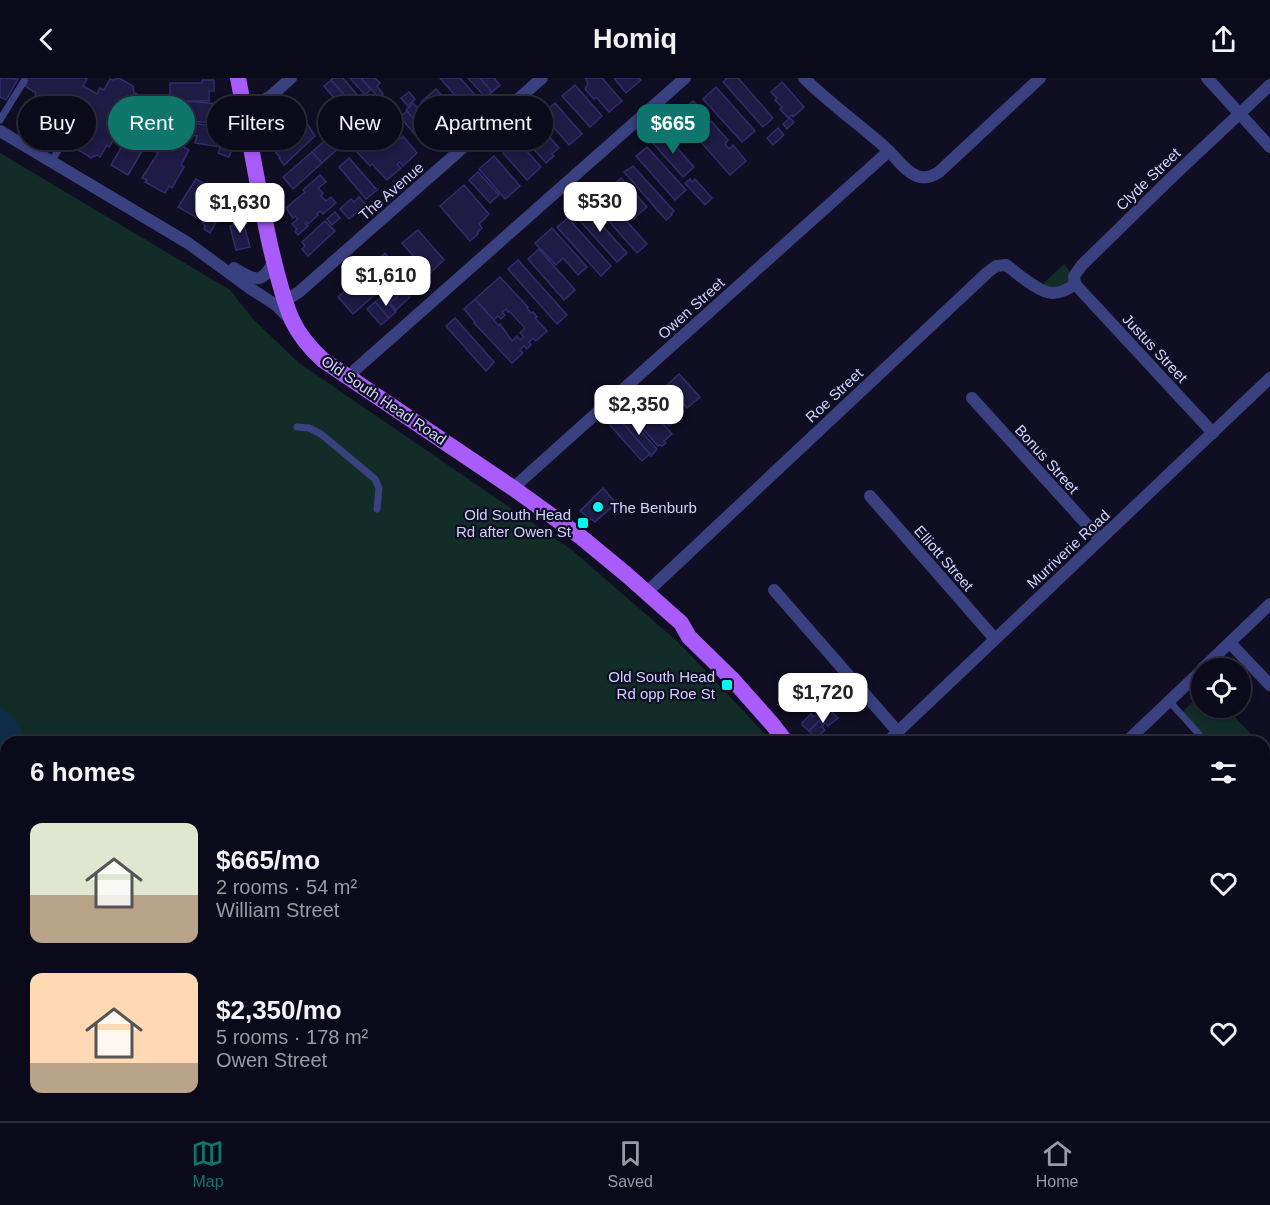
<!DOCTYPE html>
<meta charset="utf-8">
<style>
body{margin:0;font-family:Helvetica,sans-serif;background:#141323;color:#f1f3f6;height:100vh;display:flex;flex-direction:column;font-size:22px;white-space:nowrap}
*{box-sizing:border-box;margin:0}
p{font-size:20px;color:#9a9aa2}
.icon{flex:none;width:33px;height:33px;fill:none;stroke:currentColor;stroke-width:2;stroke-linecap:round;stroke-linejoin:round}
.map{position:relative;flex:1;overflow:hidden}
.side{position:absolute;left:0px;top:658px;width:1270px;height:386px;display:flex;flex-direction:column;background:#0b0a1a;border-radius:18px 18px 0 0;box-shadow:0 3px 9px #0003,0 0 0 2px #2b2b39}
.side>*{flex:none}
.guide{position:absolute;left:18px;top:18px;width:600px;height:54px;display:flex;gap:12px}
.buttons{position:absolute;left:1191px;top:580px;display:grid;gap:12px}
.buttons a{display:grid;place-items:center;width:60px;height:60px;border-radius:50%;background:#0b0a1a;box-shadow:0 3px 9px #0003,0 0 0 2px #2b2b39;font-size:30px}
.price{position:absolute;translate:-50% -51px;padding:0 14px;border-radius:12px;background:#fff;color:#222;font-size:20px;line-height:39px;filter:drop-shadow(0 2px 3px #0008)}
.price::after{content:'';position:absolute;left:50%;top:36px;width:18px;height:14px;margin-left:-9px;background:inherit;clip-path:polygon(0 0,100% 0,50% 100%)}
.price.current{background:#0f766e;color:#fff}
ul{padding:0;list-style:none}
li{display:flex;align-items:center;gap:18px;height:150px;padding:0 30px}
li span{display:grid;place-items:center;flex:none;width:168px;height:120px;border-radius:12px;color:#555}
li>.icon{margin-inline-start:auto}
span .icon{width:72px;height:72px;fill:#fffc;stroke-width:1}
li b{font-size:26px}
h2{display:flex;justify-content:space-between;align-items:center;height:72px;padding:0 30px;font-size:26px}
.tag{padding:0 21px;border-radius:27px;background:#0b0a1a;box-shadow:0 3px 9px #0003,0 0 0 2px #2b2b39;font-size:21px;line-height:54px}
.tag.current{background:#0f766e;color:#fff}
header{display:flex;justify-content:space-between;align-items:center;height:78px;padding:0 30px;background:#0b0a1a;font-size:27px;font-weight:800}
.tab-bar{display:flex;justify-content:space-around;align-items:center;height:84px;border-top:2px solid #2b2b39;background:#0b0a1a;font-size:16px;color:#9a9aa2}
.tab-bar a{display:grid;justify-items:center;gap:3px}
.tab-bar .current{color:#0f766e}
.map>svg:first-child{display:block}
</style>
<header><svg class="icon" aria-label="back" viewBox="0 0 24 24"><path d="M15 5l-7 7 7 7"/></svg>Homiq<svg class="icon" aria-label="share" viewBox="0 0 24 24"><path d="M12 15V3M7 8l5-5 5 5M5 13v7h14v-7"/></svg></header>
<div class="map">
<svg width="1270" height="1043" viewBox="0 0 1270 1043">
<rect width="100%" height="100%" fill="#0f0e23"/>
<!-- green -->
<g fill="#122d28">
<path d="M0,75L230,212L253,241L299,285L572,472L680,566L764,655L771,664H6V1038H968L970,1043H0Z"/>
<path d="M1064,186C1072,195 1072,200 1064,210L1040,209Z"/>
<path d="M1201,616L1202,630H1226L1252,657L1243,664H1210L1181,635Z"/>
<path d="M1265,1027L1268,1043H1029L1050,1038H1264Z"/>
</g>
<!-- water -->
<path fill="#0e2c48" d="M0,629C12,637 22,649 25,663V664H6V686L0,688Z"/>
<!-- building -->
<g fill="#1e1b44" stroke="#312d6f" stroke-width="1.5">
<path d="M0,0L18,1L6,22L0,19Z"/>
<path d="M25,0H85L87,1L83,8L97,16L100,10L104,12L110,1L113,2L119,0L133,8L134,15L137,16L128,32L130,33L123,45L120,44L113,56L116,58L109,69L107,67L100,79L97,77L91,80L77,71L76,65L73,63L80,51L77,50L80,45L35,18L36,15L25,8L28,2Z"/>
<path d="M333,0H343L363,24L356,30L331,2Z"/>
<path d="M350,0H361L371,11L365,17Z"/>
<path d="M361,0H375L380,5L377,8L383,16L379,20Z"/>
<path d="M440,0H460L478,20L466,30Z"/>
<path d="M468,0H480L492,14L486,20Z"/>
<path d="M480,0H494L500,7L492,14Z"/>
<path d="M585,0H602L622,23L609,34L596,19L594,21L585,11L588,6Z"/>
<path d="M614,0H639L641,2L626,15Z"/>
<path d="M727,0H738L773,40L763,49L723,4Z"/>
<path d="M202,2H214V13H209V23H175V20H170V5H202Z"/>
<path d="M331,2L361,36L352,44L343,35L345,33L324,8Z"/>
<path d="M782,4L804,29L793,39L792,37L788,40L780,31L782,29L775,22L777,20L771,14Z"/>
<path d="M575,7L602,38L590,49L562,18Z"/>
<path d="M716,9L755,53L742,64L703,21Z"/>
<path d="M436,11L461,39L446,52L421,24Z"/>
<path d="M409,14L415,21L408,28L401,20Z"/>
<path d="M184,23L219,26L218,38H213V45L190,43L191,40H183Z"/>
<path d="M693,23L707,38L703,42L707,46L711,43L728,62L725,66L729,71L733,67L746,83L730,97L677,37Z"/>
<path d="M413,25L440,55L432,62L406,32Z"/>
<path d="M555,25L582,56L569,67L542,36Z"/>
<path d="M48,27L66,37L63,41L46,31Z"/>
<path d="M407,33L432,62L425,68L400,39Z"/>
<path d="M790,40L794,44L787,51L783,46Z"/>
<path d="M185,43L220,50V53H223L220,69L195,65L197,58L183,56Z"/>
<path d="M348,45L355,53L350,58L351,59L322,85L312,74L341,48L342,49Z"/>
<path d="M385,45L388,49L390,47L400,61L403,58L417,75L403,88L400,84L397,86L401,90L387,102L372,86L370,88L356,73L362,68L360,66Z"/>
<path d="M537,45L559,70L552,76L554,78L546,85L522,58Z"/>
<path d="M308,47L315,58L284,87L279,80L280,79L276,75Z"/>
<path d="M778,50L784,57L773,67L767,60Z"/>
<path d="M663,54L694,89L683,99L652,64Z"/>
<path d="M128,58L145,68L128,97L111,87Z"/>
<path d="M171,62L189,72L181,87L184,89L172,110L169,108L165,115L145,104L147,102L142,100L158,75L155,73L160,65L167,69Z"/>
<path d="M517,62L541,89L527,102L503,75Z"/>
<path d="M221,68L232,72L229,79L218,75Z"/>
<path d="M647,69L686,112L675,122L636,78Z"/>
<path d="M312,74L322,85L293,111L283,99Z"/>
<path d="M494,78L520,108L505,121L479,91Z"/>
<path d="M349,80L377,112L366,121L339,89Z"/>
<path d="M633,88L674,133L671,136L672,137L666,142L624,94Z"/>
<path d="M478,94L499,117L490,125L469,102Z"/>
<path d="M320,97L326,104L318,110L323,115L321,118L326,123L331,119L336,125L323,136L320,133L317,136L318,137L308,146L307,144L305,146L308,148L298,157L295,153L297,151L292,146L298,141L295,138L293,140L286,130L305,114L303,112Z"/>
<path d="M621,100L647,129L633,141L607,112Z"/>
<path d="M196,101L212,110L196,139L178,129Z"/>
<path d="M690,101L692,104L695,101L712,120L705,127L685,105Z"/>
<path d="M464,107L489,136L479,146L482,150L477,155L478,156L470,163L440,128Z"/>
<path d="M598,112L606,121L608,119L617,129L615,130L647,166L637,175L597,130L596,131L587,121Z"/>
<path d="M224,116L230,120L210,155L204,151L205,148L202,145L216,121L220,123Z"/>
<path d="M359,119L368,129L362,135L359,132L349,141L340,131L351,121L354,124Z"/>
<path d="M583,126L627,175L617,184L573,135Z"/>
<path d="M335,134L340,140L332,147L327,141Z"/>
<path d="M244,138L247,145L244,147L250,169L236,172L230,148L234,147V143L239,139Z"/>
<path d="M568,140L611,188L601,198L557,149Z"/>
<path d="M325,143L335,153L308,178L302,171L305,168L302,164Z"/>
<path d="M552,150L587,189L578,197L563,180L556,187L535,165Z"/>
<path d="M418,152L444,182L429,196L402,165Z"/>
<path d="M539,171L575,212L564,222L528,181Z"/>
<path d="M385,175L399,191L392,197L383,187L379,190L374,185Z"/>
<path d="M518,182L567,237L557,246L508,191Z"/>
<path d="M369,188L371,190L373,188L388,205L353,236L338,219L345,213L344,212L347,209L346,207L350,204L351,206L365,193L364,192Z"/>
<path d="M500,199L528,229L527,230L531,235L533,234L537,239L535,240L547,253L536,263L533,260L529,264L531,267L527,271L524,268L520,272L523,275L512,285L474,245L475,244L464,231L475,221L499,248L500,246L512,263L517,258L520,262L524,259L520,255L525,250L509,233L508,234L506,231L502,234L505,237L501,241L498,238L494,242L475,221Z"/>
<path d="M397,205L404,213L390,225L383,217Z"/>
<path d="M404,213L410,219L396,232L390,225Z"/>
<path d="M382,218L396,234L389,240L375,224Z"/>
<path d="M375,224L389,240L381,247L367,231Z"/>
<path d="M455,240L494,284L486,293L446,248Z"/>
<path d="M679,296L700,319L687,330L667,307Z"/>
<path d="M659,310L682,336L669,348L648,324L646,325L640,319L647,313L650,317Z"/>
<path d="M643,323L672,356L664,363L666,365L662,368L660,367L658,368L629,335Z"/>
<path d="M627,338L657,371L651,378L621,343Z"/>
<path d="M614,342L618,346L621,343L650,376L642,383L609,346Z"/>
<path d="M603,410L616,425L595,444L580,433Z"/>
<path d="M823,624L830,632L809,653L802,647V645L811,636L813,639L817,636L814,633Z"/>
<path d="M830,632L838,640L828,648L825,645L822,649L825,652L816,660L809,653Z"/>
</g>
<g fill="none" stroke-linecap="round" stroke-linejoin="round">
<!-- service -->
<g stroke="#3a4181" stroke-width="7">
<path d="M33,33L47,29"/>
<path d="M0,42L24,3"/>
<path d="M51,84L66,60L65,39"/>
<path d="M297,349L309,350L321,356L375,401L379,410L377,431"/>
<path d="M1169,623L1206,664"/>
<path d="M1264,725L1270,730"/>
<path d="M209,1038L211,1043"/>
</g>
<!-- minor -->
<g stroke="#3a4181" stroke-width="12">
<path d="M804,0C830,26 862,48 889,73C897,81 906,94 917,98C925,101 933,98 939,94L1040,0"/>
<path d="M1207,0L1270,69"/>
<path d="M245,35L254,27L271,18L291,0"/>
<path d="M1075,206L1074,198L1082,187L1171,100L1270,7"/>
<path d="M1075,206L1213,355"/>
<path d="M285,223L299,214L542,0"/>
<path d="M350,300L356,291L685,0"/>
<path d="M972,320L1100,461"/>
<path d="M513,410L889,73"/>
<path d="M870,418L995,561"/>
<path d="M774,512L898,654"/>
<path d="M647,514L988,194L996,188L1006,187C1016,194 1039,215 1052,215C1060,215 1069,211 1075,206"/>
<path d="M1230,565L1270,607"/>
<path d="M1202,591L1270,526"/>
<path d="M1126,664L1202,592"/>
<path d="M1264,848L1270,856"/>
<path d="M1264,958L1270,957"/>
<path d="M1264,971L1270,970"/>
</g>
<!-- tertiary -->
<g stroke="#3a4181" stroke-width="12">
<path d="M0,53L188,165L251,211L276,227L288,239"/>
<path d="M234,190C255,203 263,207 274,182"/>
<path d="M887,664L1270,300"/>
</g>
<!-- primary -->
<g stroke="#aa5bfc" stroke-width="16">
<path d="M238,0C249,56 258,112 270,167C276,192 282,219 292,242C299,257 311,271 323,282L513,410L581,459L627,497L681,545L689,559L734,603L773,647L786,664"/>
<path d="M986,1038L988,1043"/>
</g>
</g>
<!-- markers -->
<g fill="#05f7ee" stroke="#0f0e23" stroke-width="2">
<circle cx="598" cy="429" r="6"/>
<rect x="577" y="439" width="12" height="12" rx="3"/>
<rect x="721" y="601" width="12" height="12" rx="3"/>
</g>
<g text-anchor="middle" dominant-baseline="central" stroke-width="4.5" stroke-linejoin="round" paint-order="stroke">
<!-- street labels -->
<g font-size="15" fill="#d1d2fe" stroke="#0f0e23">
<text transform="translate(1148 101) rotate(-44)">Clyde Street</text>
<text transform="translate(391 113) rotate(-41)">The Avenue</text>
<text transform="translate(691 230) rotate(-42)">Owen Street</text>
<text transform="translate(1155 270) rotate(47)">Justus Street</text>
<text transform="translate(834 317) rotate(-43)">Roe Street</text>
<text transform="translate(384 322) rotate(34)">Old South Head Road</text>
<text transform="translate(1047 381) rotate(48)">Bonus Street</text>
<text transform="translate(1068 471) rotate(-43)">Murriverie Road</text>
<text transform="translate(944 480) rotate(49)">Elliott Street</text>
</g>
<!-- poi labels -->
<g font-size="15" fill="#d1d2fe" stroke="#0f0e23" text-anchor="end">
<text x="610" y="429" text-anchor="start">The Benburb</text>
<text x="571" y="436">Old South Head<tspan x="571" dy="17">Rd after Owen St</tspan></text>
<text x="715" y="598">Old South Head<tspan x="715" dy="17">Rd opp Roe St</tspan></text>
</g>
</g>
</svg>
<div class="buttons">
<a><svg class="icon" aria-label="locate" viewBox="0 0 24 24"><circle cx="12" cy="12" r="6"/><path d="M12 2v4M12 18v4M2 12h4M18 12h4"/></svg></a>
</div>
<b class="price current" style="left:673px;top:77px">$665</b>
<b class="price" style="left:600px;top:155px">$530</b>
<b class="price" style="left:240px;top:156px">$1,630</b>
<b class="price" style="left:386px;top:229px">$1,610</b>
<b class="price" style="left:639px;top:358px">$2,350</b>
<b class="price" style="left:823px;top:646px">$1,720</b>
<div class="guide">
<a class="tag">Buy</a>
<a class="tag current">Rent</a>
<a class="tag">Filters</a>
<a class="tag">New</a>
<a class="tag">Apartment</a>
</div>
<section class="side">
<h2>6 homes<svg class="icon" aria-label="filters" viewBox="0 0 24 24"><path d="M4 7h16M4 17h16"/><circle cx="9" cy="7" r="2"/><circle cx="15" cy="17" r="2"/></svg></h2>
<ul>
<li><span style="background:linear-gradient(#dfe7d0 60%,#b9a48a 0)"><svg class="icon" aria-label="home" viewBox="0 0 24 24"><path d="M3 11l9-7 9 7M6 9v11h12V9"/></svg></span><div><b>$665/mo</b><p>2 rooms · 54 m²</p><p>William Street</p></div><svg class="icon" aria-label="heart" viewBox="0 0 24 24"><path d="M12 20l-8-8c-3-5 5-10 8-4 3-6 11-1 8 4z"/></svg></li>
<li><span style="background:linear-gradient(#ffd9b3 75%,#b9a48a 0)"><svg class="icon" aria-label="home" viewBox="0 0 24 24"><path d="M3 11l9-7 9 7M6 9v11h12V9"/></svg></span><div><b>$2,350/mo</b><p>5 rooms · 178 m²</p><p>Owen Street</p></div><svg class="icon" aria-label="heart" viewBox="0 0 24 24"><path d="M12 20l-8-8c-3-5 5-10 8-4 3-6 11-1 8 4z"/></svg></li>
</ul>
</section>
</div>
<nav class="tab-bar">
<a class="current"><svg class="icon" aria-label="map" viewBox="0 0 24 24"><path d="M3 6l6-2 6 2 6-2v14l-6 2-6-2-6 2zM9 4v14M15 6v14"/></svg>Map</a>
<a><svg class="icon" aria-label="saved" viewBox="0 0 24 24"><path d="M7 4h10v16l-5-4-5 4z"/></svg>Saved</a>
<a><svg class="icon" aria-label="home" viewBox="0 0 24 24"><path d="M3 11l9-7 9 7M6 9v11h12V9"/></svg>Home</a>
</nav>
